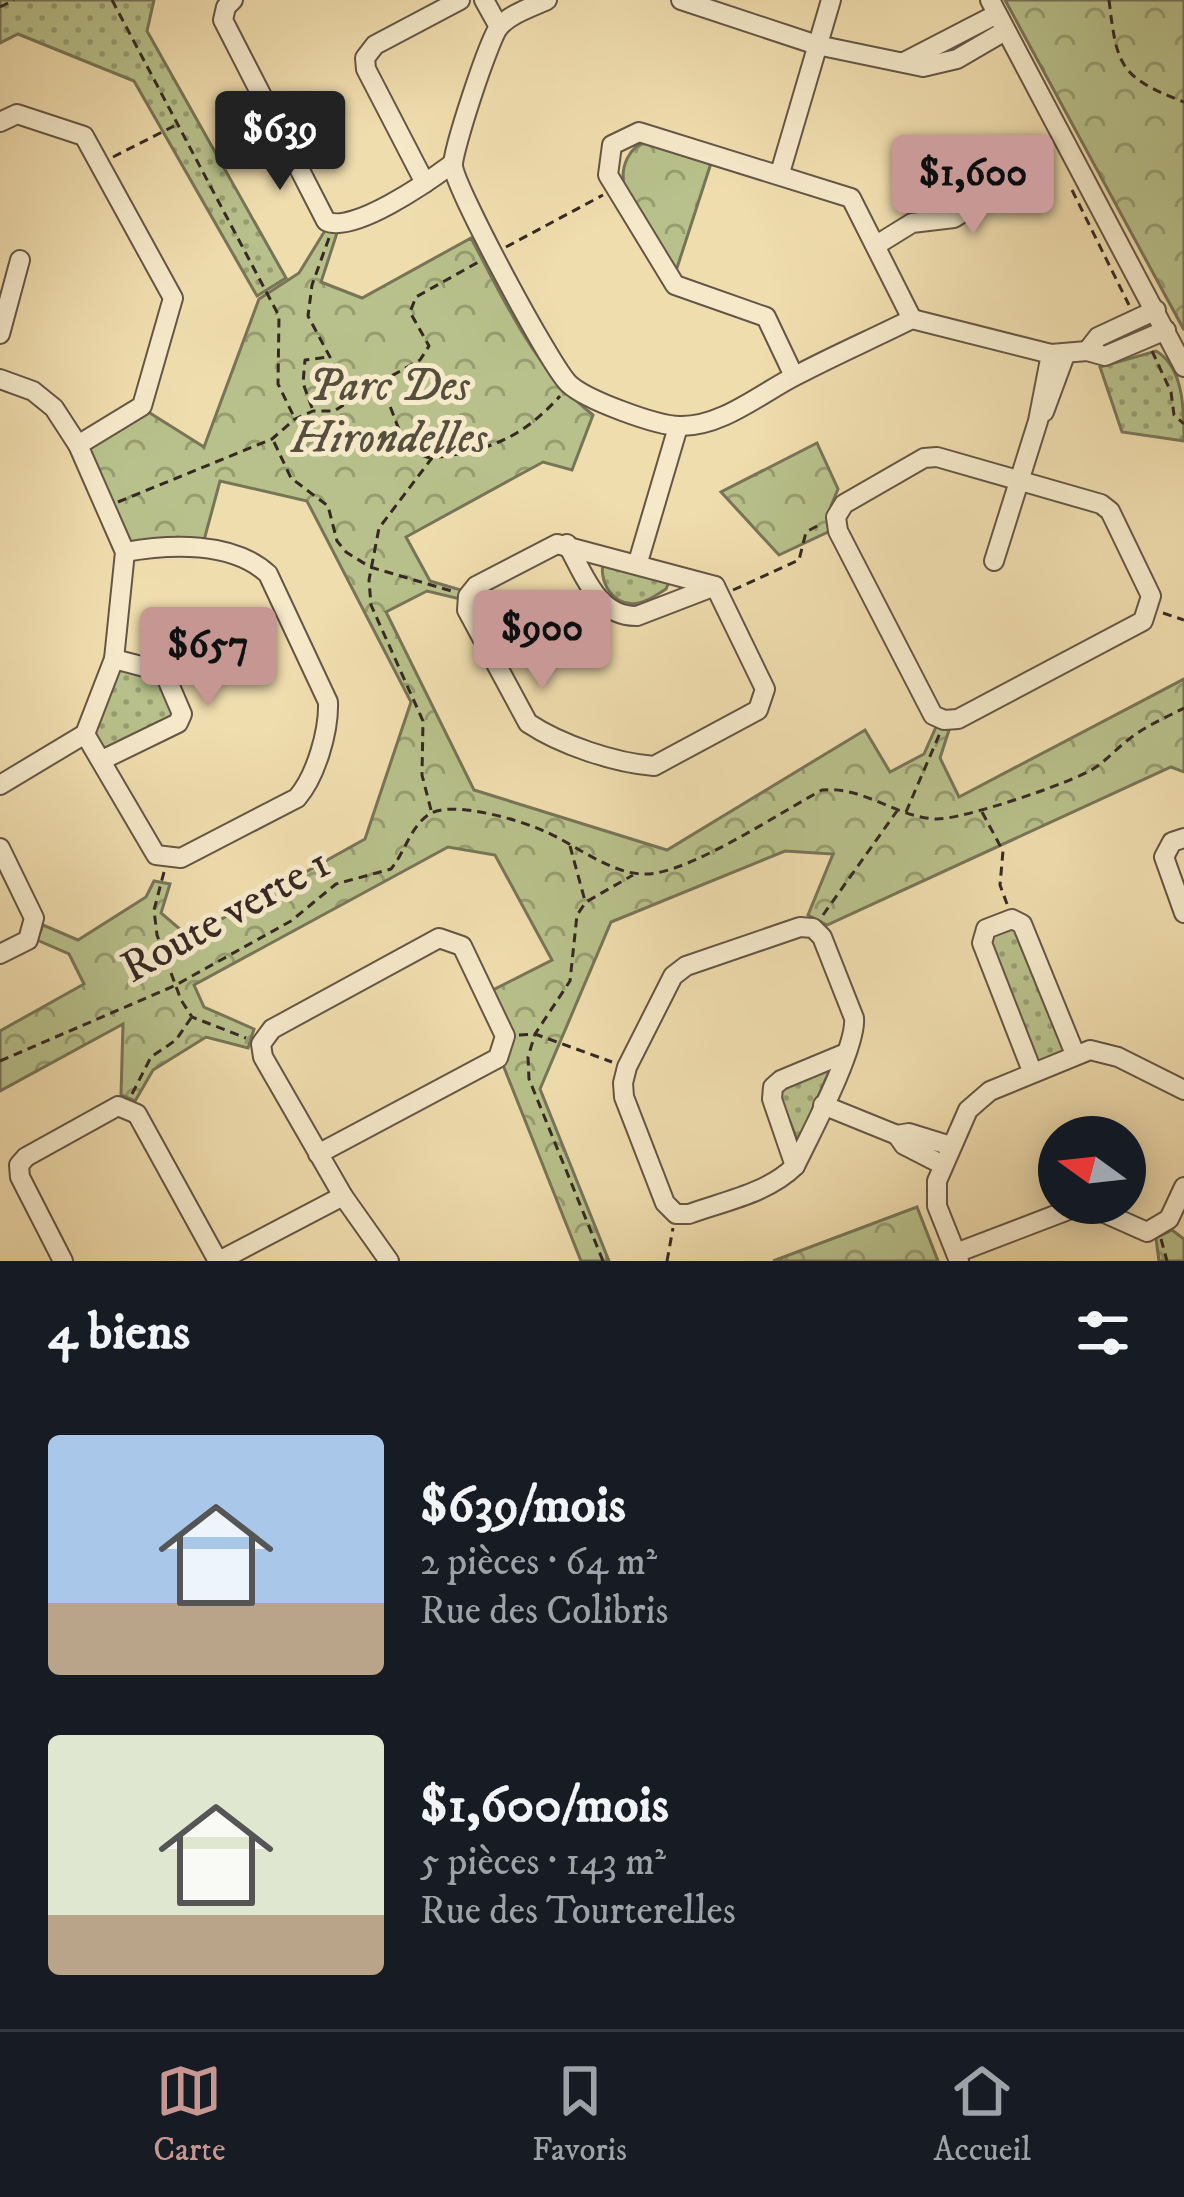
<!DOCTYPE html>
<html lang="fr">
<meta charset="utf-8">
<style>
body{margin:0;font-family:"IM FELL DW Pica",serif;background:#20242c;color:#f1f3f6;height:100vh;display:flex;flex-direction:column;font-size:45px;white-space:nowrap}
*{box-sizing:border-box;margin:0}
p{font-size:39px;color:#9ea1a6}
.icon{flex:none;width:66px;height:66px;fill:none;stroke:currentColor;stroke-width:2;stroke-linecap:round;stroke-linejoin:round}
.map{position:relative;height:1261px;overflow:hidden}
.details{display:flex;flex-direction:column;background:#171b24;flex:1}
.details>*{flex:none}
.needle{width:78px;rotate:285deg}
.buttons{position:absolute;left:1038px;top:1116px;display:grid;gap:24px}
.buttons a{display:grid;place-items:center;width:108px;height:108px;border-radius:50%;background:#171b24;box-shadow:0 6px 30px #0003;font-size:60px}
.price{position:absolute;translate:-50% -102px;padding:0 27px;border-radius:12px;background:#c59692;color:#111;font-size:39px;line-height:78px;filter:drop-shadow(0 3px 6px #0008)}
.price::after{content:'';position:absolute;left:50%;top:72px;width:36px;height:27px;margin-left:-18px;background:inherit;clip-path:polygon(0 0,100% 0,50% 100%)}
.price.active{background:#222;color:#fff}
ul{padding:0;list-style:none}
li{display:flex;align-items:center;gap:36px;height:300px;padding:0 48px}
li span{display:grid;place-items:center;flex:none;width:336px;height:240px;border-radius:12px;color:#555}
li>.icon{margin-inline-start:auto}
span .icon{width:144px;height:144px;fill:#fffc;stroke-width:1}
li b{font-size:51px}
h2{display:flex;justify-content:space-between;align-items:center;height:144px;padding:0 48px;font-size:51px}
.tabs{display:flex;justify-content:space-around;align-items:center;height:168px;border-top:3px solid #363941;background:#171b24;font-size:33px;color:#9ea1a6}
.tabs a{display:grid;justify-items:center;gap:6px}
.tabs .active{color:#c59692}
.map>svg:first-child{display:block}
</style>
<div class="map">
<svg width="1184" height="1261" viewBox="0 0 1184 1261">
<defs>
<pattern id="grass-dots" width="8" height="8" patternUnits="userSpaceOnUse" patternTransform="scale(3)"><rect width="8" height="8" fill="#b8c18b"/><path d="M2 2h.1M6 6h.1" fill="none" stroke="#969d71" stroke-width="1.8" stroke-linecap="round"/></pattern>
<pattern id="forest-crowns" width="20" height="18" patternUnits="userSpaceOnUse" patternTransform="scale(3)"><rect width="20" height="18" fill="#b8c18b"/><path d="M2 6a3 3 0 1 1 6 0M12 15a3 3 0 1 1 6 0" fill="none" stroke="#969d71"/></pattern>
</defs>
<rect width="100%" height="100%" fill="#f0ddae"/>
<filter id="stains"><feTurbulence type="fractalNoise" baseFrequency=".00167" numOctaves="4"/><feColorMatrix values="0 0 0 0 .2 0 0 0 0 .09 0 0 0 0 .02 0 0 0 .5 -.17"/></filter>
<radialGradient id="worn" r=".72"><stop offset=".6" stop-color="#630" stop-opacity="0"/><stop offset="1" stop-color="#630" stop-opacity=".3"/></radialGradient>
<!-- grass -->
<g fill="url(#grass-dots)" stroke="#777558" stroke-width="3">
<path d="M0,0H154L147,31L286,278L257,296L134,81L18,34L0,43Z"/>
<path d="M1156,351C1184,367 1184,411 1184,441L1122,432L1100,367Z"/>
<path d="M604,559L669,582L666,589C658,594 649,601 639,603C613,608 597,581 604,559Z"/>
<path d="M115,663L163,674L175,721L104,756L88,733Z"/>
<path d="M1012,919L1075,1054L1032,1071L986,929Z"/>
<path d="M831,1067L798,1142L778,1091Z"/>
</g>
<!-- forest -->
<g fill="url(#forest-crowns)" stroke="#777558" stroke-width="3">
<path d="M1005,0H1184V330Z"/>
<path d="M650,140L713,157L676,271L624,188C620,167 628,146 650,140Z"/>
<path d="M326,229L337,233L321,282L362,298L471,238C506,303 534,369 593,415L572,470L543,462L406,537L430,581L461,590L460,599L427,591L386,612L474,790L667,850L865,730L890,772L924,754L936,727L949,730L940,758L959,797L1184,679V772L1171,767L827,925L808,915L833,854L785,851L611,922L540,1089L609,1261H581L503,1065L513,1034L493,990L552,960L495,855L448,847L194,985L204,1007L254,1029L248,1048L206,1037L153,1070L135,1101L121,1095L123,1024L0,1091V1031L84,984L69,954L37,940L43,925L78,940L146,897L154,881L170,884L161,913L189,937L365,839L411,702L307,501L220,481L203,544L178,537L126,548L81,446L142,408L204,447L259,299L299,273Z"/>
<path d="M817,443L838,489L831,506L830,531L779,555L721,492Z"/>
<path d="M917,1207L938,1261H773Z"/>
<path d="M1172,1230L1184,1239V1261H1159L1156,1238Z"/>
</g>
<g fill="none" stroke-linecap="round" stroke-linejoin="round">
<defs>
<g id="minor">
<path d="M233,0L226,7L223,20L326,221C352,235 429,181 452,164"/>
<path d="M484,0L499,27"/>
<path d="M547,0C532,7 510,14 499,27C489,39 452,152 453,166C456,190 551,367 569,384C586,400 657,426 680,426C722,427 761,393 797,375C835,355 874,338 912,319L1051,354L1087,351L1105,356L1166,330"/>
<path d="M681,0L817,45L923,67L957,59L1005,31"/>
<path d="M990,0L1184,367"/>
<path d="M906,61L997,14"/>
<path d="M0,122L17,114L84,136L173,298L142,406L78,445"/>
<path d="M780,173L831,0"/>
<path d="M425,183L366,69L365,58L375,45L460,0"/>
<path d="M878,244L912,223L954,218L1035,167"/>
<path d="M0,334L20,260"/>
<path d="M1087,351L1098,337L1156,310"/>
<path d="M794,376L766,317L675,285L608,175L612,145L639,132L851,198L912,319"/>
<path d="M0,379L33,391L54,408L78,445L125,552L114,659L85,734L0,785"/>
<path d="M1044,412L1065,355"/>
<path d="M937,457L1101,504L1110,511L1151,596L1143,621L958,719L944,720L933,715L838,531L836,517L844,504L924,458Z"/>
<path d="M557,544L715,586L765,689L758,710L654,766C615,763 561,745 528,723L467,610L468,596L476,586Z"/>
<path d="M567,544C584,574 597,617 637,616L715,586"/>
<path d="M994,561L1038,421L1051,354"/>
<path d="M638,562L678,427"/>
<path d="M85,734L156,855L181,858L297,798C316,776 329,731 328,702L268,574C232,541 170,544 125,552"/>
<path d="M102,760L178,723L182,714L164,672L114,659"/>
<path d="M1184,838L1172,842L1164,857L1184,913"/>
<path d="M0,848L34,918L28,940L0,954"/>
<path d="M800,927L813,928L822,937L854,1018C857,1047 810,1135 795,1166C768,1193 725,1201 689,1214H676L665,1203L624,1097L623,1083L627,1067L673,976L686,966Z"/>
<path d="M1032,1071L982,943L986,929L1012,919L1022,924L1075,1054"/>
<path d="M823,1105L897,1135"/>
<path d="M318,1154L498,1058L505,1036L462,946L439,938L272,1029L261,1044L263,1057L343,1196L389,1261"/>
<path d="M943,1165L904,1145L897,1135L909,1133L951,1146"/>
<path d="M795,1166L772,1099L773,1087L781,1080L846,1053"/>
<path d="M956,1253L1084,1204L1147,1232L1169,1219L1184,1187"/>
<path d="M63,1261L20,1177L19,1165L26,1157L118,1106L137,1114L218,1261"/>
<path d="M219,1261L343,1196"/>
<path d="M959,1261L937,1206V1181L968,1110L990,1091L1090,1050L1118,1057L1184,1090"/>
</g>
</defs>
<!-- minor casing -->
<use href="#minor" stroke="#645646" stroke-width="22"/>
<!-- path -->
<g stroke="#362924" stroke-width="3" stroke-dasharray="9 6" stroke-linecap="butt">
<path d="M112,0L279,316L278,384L295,419"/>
<path d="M1109,0C1117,66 1119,77 1184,102"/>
<path d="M0,7L14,0"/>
<path d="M113,157L174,126"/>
<path d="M1072,190L1129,305"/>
<path d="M329,238L312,285L308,316L353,400"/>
<path d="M506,247L603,195"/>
<path d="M1152,351L1171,392L1174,415L1184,424"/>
<path d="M379,383L420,360L429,346L410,312L416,297L482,260"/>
<path d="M312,408L303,383L305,360L329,357"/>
<path d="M274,442L291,478L328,506L337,541L346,552L370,567L455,592"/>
<path d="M118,502L272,439L295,419L313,411H334L377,384C399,409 393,448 430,458"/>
<path d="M733,590L799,560L806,532L819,525"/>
<path d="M1163,613L1184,620"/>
<path d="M431,810L422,775L423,721L371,605L369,580L379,528L432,458C488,451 521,439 560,396"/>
<path d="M906,812L940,733"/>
<path d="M982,812L1003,851L1000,885L1007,904"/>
<path d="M570,846L585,901"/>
<path d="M164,872L154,910L157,935L181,1000L192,1017L246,1038"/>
<path d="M823,915L897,811"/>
<path d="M519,1035L535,1034L612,1062"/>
<path d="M0,1061L174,986L291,921L336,884L391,869C405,852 410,828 428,815C449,799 520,820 544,831C575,844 611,875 646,874C688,874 781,812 822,790C864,786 895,817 936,819C961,820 1071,783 1093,769C1106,761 1116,749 1128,740C1145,726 1165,718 1184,708"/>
<path d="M132,1094L151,1057L176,1040L191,1018"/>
<path d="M1161,1239L1167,1261"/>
<path d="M603,1261L529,1079L528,1057L535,1034L570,981L577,915L586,902L633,875"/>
<path d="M667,1261L673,1228"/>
</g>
<!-- minor -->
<use href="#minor" stroke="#f5e9ca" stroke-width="18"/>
</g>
<g text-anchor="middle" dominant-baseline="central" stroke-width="10" stroke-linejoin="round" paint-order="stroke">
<!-- park labels -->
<g font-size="45" font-style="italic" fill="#564f3e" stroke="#f5e9ca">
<text x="389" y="387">Parc Des<tspan x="389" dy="52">Hirondelles</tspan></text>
</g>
<!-- street labels -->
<g font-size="45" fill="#362924" stroke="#f5e9ca">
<text transform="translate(226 916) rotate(-29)">Route verte 1</text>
</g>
</g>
<rect width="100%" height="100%" filter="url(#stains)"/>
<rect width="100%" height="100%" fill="url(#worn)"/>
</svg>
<div class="buttons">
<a><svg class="needle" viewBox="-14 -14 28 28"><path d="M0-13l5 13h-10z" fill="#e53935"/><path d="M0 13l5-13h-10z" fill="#9ea1a6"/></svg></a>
</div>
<b class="price active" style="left:280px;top:193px">$639</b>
<b class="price" style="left:973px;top:237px">$1,600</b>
<b class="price" style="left:542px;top:692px">$900</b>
<b class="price" style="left:208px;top:709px">$657</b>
</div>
<section class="details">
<h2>4 biens<svg class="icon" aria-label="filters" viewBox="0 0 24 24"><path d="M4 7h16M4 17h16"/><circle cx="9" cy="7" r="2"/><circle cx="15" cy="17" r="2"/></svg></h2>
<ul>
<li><span style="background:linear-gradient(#a9c7e8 70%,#b9a48a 0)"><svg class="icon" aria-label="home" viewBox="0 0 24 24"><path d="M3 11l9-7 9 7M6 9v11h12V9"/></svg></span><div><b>$639/mois</b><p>2 pièces · 64 m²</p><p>Rue des Colibris</p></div></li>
<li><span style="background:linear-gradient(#dfe7d0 75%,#b9a48a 0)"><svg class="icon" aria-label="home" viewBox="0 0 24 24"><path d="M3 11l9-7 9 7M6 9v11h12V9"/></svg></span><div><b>$1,600/mois</b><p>5 pièces · 143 m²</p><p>Rue des Tourterelles</p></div></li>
</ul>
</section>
<nav class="tabs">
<a class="active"><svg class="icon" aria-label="map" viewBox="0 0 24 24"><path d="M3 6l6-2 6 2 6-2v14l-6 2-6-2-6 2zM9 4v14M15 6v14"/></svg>Carte</a>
<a><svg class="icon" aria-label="saved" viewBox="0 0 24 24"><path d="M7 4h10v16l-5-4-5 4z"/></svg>Favoris</a>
<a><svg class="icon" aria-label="home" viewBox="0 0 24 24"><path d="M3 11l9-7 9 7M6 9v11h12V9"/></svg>Accueil</a>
</nav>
